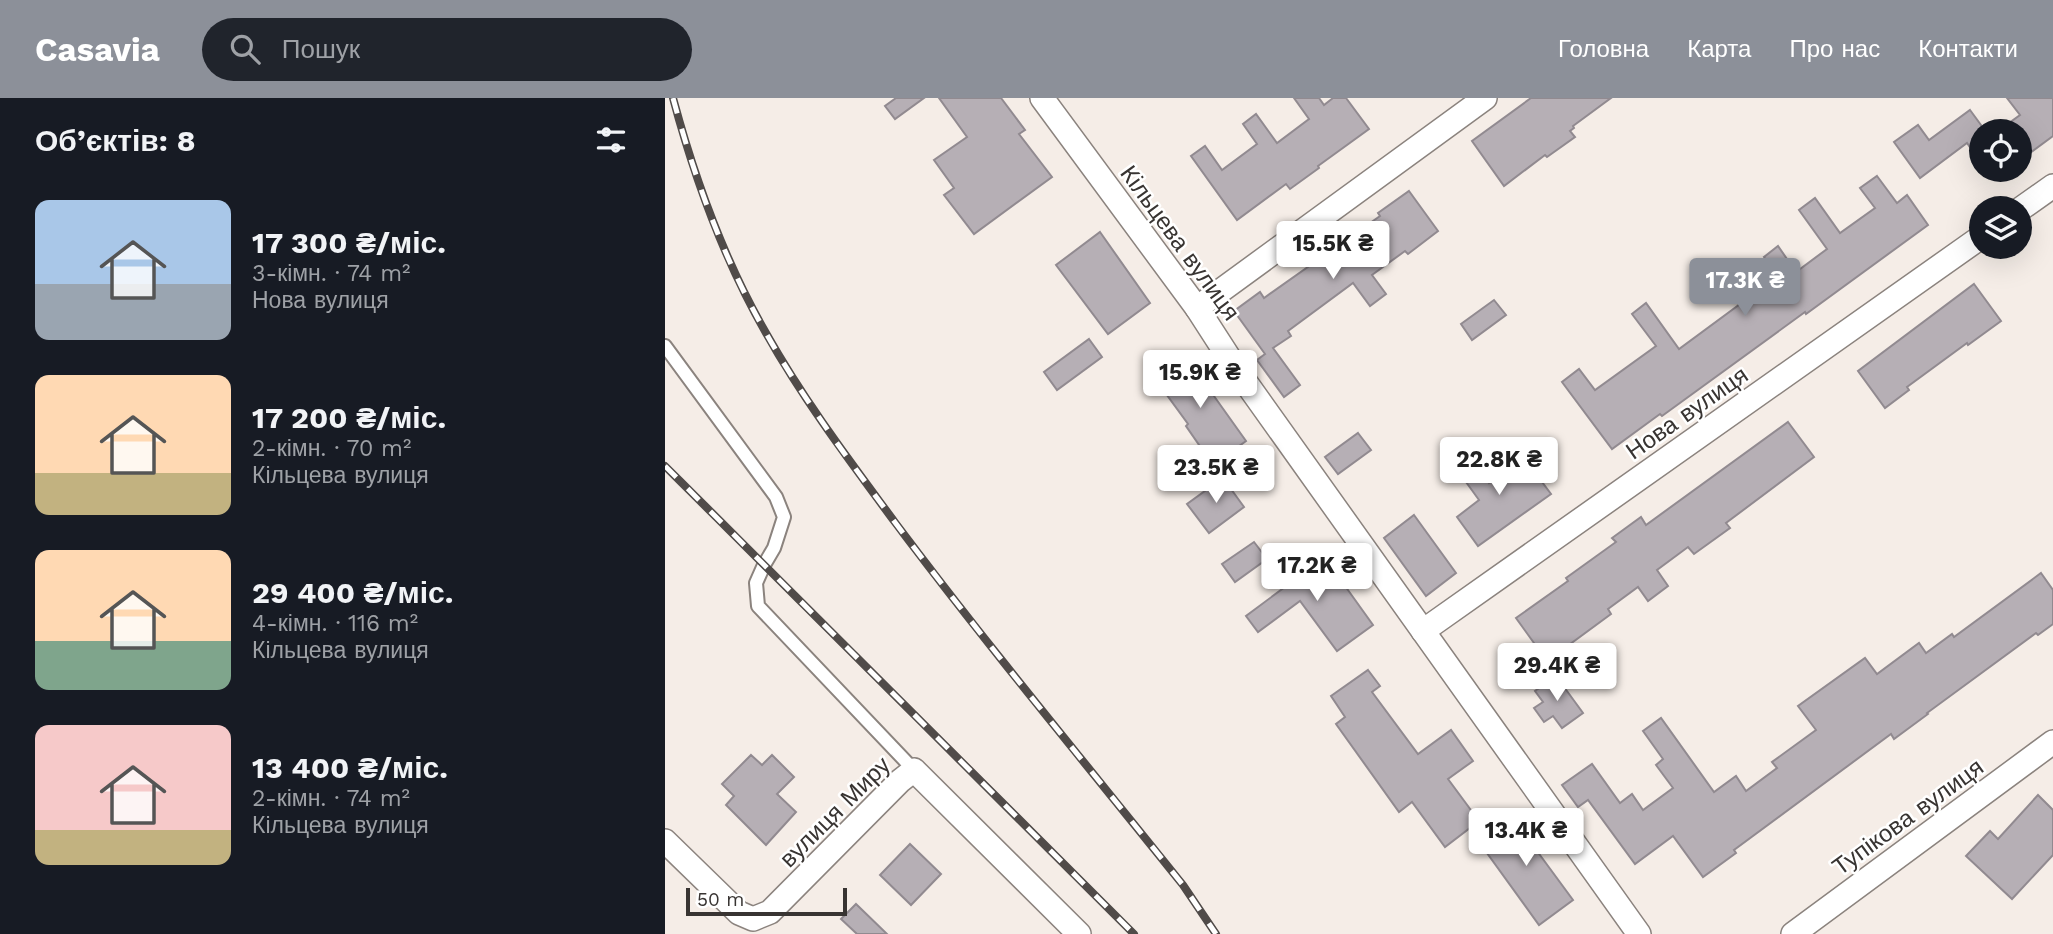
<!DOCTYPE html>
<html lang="uk">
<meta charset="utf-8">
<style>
body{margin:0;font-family:"Work Sans",sans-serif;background:#20242c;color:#f1f3f6;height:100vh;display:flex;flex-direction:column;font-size:26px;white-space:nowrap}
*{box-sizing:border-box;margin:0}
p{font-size:23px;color:#9ea1a6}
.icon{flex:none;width:38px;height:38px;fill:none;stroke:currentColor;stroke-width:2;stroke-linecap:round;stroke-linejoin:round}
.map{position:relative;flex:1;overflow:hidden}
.panel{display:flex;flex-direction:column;background:#171b24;width:665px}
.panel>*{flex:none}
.controls{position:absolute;left:1304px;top:21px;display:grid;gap:14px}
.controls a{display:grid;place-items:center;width:63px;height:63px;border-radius:50%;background:#171b24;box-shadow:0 7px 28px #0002;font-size:35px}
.scale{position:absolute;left:21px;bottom:18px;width:161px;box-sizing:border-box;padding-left:7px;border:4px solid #383432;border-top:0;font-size:19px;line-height:24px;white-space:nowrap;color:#383432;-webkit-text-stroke:5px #fff;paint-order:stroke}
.price{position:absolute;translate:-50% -60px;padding:0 16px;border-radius:7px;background:#fff;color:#222;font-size:23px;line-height:46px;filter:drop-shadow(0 2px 4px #0008)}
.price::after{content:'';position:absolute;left:50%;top:42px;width:21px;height:16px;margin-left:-10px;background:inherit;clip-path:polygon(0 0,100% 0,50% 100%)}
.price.on{background:#8c9099;color:#fff}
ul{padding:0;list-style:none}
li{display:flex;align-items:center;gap:21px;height:175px;padding:0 35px}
li span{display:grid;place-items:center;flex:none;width:196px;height:140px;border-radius:14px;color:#555}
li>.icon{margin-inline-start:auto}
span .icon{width:84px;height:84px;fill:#fffc;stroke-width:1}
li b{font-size:30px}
h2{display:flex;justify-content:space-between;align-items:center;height:84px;padding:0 35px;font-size:30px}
header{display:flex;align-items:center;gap:42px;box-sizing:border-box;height:98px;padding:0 35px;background:#8c9099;color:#fff}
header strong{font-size:33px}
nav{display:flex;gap:38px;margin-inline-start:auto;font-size:24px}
.search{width:490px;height:63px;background:#20242c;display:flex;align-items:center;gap:18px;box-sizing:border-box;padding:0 24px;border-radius:38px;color:#9ea1a6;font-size:26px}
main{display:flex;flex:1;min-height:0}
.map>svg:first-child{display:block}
</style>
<header>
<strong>Casavia</strong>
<div class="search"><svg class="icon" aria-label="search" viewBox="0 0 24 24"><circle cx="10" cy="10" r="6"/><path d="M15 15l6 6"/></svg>Пошук</div>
<nav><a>Головна</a><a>Карта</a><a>Про нас</a><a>Контакти</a></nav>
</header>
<main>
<section class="panel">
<h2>Об’єктів: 8<svg class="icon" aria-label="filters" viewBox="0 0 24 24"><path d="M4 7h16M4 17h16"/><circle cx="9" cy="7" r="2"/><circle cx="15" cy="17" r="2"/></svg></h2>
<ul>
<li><span style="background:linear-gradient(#a9c7e8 60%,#9aa5b1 0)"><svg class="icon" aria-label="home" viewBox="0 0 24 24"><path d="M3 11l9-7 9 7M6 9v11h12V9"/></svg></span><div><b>17 300 ₴/міс.</b><p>3-кімн. · 74 m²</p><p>Нова вулиця</p></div></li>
<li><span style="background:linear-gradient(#ffd9b3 70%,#c2b280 0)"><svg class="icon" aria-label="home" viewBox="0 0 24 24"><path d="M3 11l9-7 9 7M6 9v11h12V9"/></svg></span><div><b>17 200 ₴/міс.</b><p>2-кімн. · 70 m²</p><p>Кільцева вулиця</p></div></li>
<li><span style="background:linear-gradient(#ffd9b3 65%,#7fa58c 0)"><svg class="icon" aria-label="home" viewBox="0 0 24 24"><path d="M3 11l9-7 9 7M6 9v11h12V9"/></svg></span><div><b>29 400 ₴/міс.</b><p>4-кімн. · 116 m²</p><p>Кільцева вулиця</p></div></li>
<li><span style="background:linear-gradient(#f6c9c9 75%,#c2b280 0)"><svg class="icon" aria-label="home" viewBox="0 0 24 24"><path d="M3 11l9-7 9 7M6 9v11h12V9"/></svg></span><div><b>13 400 ₴/міс.</b><p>2-кімн. · 74 m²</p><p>Кільцева вулиця</p></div></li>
</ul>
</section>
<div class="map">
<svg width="1388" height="836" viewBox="0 0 1388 836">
<rect width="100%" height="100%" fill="#f5ede7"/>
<!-- building -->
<g fill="#b6afb5" stroke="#918a90" stroke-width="2">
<path d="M231,0H259L230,21L220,8Z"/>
<path d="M274,0H336L360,32L354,36L387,79L309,136L279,97L289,90L269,62L302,39Z"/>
<path d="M629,0H654L659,7L668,0H681L704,31L653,68L654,70L625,91L621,86L572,122L526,58L540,48L557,72L592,46L578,26L591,16L612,45L644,21Z"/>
<path d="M866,0H946L908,28L909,30L905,33L910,39L882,59L880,57L839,88L807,43Z"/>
<path d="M1342,0H1388V38L1354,63V33H1333L1355,17Z"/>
<path d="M1305,12L1316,27V65L1302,45L1255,80L1229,44L1253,27L1264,42Z"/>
<path d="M1212,78L1232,105L1242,97L1263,127L1141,216L1140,214L997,318L995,316L947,351L897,284L914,271L930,292L991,248L967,216L981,205L1014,251L1113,178L1099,159L1113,148L1131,174L1162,151L1134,112L1150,100L1175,135L1210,110L1195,90Z"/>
<path d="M744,93L773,133L743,156L740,153L707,177L721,196L705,208L688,185L623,233L626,238L608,250L635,287L619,299L592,262L600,256L569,213L595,194L599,200L715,118L713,115Z"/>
<path d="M435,134L485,205L443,236L391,167Z"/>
<path d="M1309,186L1336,223L1303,247L1302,245L1242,289L1244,292L1220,310L1193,273Z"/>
<path d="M829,202L841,217L807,242L796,226Z"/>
<path d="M424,241L437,259L392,292L379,274Z"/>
<path d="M519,256L581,343L548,367L521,328L523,326L488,278Z"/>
<path d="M1123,324L1149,359L1061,425L1065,430L1029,456L1023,449L992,472L1003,488L983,503L973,489L943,511L946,516L882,563L851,520L903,483L901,480L951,444L947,440L976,419L981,427Z"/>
<path d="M693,335L706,352L673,376L660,359Z"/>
<path d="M803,355L824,385L859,360L886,396L813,448L792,419L814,402L788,366Z"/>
<path d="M558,380L579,409L544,435L522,406Z"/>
<path d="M749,417L791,475L761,498L719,440Z"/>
<path d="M589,444L602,461L570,484L557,466Z"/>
<path d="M655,453L708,527L672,553L635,503L593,534L581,518L632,480L627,473Z"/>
<path d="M1376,475L1388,492V526L1373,537L1371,535L1262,615L1263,616L1229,641L1226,636L1069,752L1071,755L1038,779L1008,738L970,766L923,702L913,709L897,687L927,666L955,705L967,696L978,712L1008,690L991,667L998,661L978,633L996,620L1049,694L1071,678L1081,693L1112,670L1107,664L1151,632L1133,608L1200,560L1212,576L1254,545L1261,555L1287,536L1289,539Z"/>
<path d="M703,572L715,588L707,594L753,656L786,632L808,663L783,681L814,723L780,749L747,704L734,714L671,626L680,619L666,598Z"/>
<path d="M891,578L918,615L897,630L888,618L879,624L869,610L878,604L870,593Z"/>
<path d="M86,657L97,667L107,657L129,679L112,696L131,714L101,747L61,707L69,698L57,686Z"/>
<path d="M1373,697L1388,712V757L1347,801L1301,758L1325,733L1333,741Z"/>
<path d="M855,714L880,747L872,753L908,802L874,827L814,744Z"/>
<path d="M245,746L276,776L246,807L215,777Z"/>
<path d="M191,806L222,836H192L176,821Z"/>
</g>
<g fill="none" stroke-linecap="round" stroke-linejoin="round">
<defs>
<path id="service" d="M0,248L111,399L119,419L109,450L99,467L91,485L93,508L249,672"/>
<g id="minor">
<path d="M377,0L532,210L572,272L974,836"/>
<path d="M1354,112L1388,88"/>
<path d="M532,210L820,0"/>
<path d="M758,533L1316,139"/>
<path d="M0,743L74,815L88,821L105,814L235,683L249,672L414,836"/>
<path d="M1128,836L1388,644"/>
</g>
</defs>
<!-- service casing -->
<use href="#service" stroke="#8b837e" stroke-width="16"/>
<!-- minor casing -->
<use href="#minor" stroke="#8b837e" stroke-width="26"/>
<!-- service -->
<use href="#service" stroke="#fff" stroke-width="12"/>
<!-- minor -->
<use href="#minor" stroke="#fff" stroke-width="23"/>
<defs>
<g id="rail">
<path d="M8,0C30,82 59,162 101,235C138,301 184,362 229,423C322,547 421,666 518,787L551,836"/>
<path d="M0,368L469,836"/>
</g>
</defs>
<!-- rail casing -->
<use href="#rail" stroke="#504b49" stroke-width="8"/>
<!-- rail -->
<use href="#rail" stroke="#fff" stroke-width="5" stroke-dasharray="16" stroke-linecap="butt"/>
</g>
<g text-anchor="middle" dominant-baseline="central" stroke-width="5" stroke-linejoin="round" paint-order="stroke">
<!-- street labels -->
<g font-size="24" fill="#383432" stroke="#fff">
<text transform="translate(515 145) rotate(54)">Кільцева вулиця</text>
<text transform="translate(1022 315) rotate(-35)">Нова вулиця</text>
<text transform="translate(170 714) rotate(-45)">вулиця Миру</text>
<text transform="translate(1243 719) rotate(-36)">Тупікова вулиця</text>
</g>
</g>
</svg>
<div class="controls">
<a><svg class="icon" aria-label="locate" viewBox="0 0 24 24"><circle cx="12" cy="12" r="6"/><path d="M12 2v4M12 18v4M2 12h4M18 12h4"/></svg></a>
<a><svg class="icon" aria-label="layers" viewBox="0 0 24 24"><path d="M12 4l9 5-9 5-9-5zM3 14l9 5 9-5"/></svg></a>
</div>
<div class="scale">50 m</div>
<b class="price" style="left:668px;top:183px">15.5K ₴</b>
<b class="price on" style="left:1080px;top:220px">17.3K ₴</b>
<b class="price" style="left:535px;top:312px">15.9K ₴</b>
<b class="price" style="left:834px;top:399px">22.8K ₴</b>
<b class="price" style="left:551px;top:407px">23.5K ₴</b>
<b class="price" style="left:652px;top:505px">17.2K ₴</b>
<b class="price" style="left:892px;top:605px">29.4K ₴</b>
<b class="price" style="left:861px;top:770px">13.4K ₴</b>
</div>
</main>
